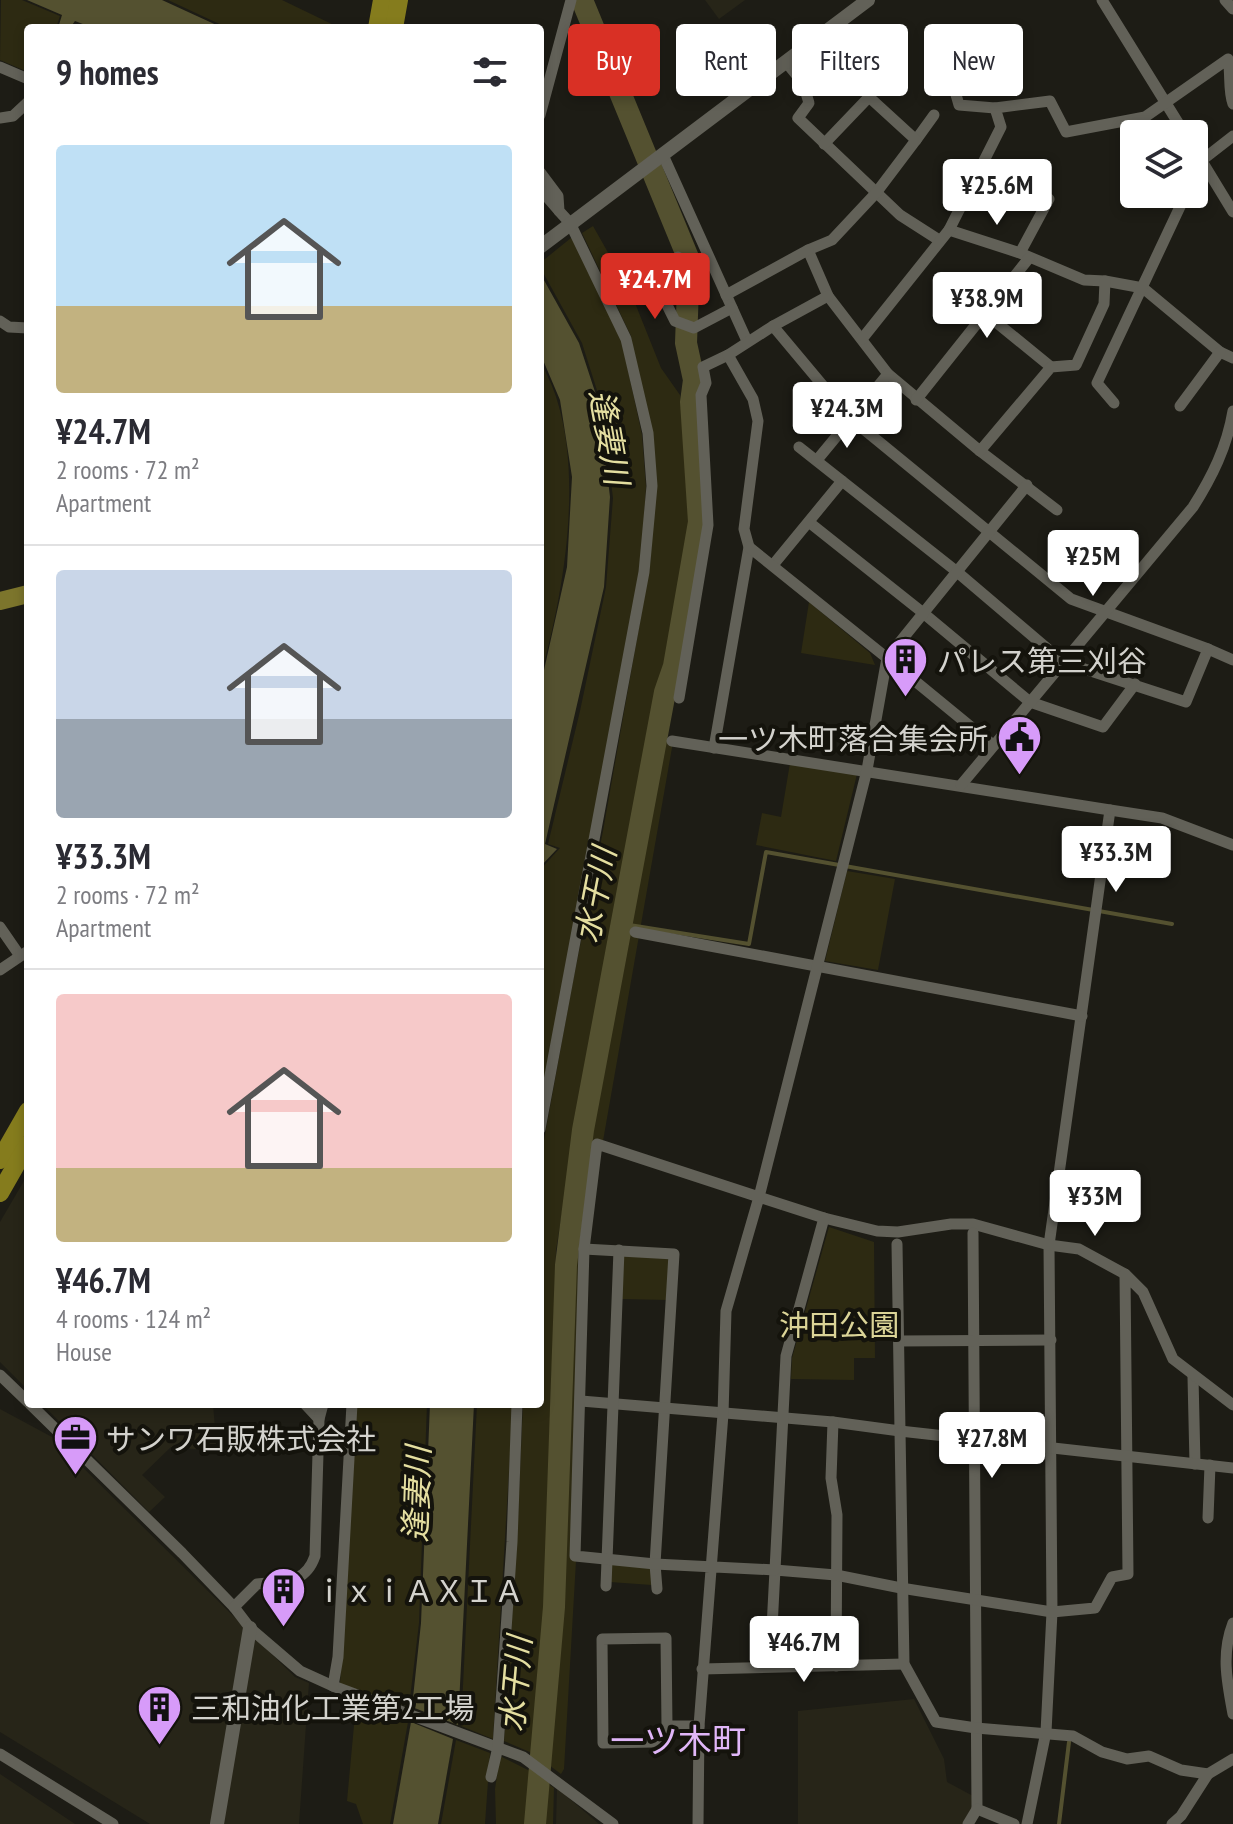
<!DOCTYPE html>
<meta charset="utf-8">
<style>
body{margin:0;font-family:"PT Sans Narrow","Noto Sans JP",sans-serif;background:#f2f2f3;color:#2b2b33;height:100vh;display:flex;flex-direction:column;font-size:30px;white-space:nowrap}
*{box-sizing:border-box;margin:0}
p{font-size:26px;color:#7c7c81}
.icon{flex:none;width:44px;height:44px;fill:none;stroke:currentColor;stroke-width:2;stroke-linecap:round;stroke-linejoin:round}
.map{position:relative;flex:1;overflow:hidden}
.side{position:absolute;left:24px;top:24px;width:520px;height:1384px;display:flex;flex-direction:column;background:#fff;border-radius:8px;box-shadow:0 4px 12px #0003}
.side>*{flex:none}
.top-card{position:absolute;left:568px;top:24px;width:544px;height:72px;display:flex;gap:16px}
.fabs{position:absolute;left:1120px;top:120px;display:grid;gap:16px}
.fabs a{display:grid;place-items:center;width:88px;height:88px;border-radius:8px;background:#fff;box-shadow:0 4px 12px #0003;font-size:40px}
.price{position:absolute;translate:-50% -68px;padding:0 18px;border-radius:8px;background:#fff;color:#222;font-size:26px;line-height:52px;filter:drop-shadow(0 2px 4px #0008)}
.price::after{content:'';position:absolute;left:50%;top:48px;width:24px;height:18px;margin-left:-12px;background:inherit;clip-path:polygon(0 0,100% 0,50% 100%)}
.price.active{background:#d93025;color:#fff}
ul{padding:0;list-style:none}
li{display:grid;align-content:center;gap:16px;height:424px;padding:0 32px}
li+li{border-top:2px solid #e1e1e2}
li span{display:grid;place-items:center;height:248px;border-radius:8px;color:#555}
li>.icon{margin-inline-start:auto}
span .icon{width:144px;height:144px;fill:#fffc;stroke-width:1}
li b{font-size:34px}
h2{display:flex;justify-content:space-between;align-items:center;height:96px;padding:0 32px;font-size:34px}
.chip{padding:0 28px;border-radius:8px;background:#fff;box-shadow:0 4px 12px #0003;font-size:28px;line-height:72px}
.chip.active{background:#d93025;color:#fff}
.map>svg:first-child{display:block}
</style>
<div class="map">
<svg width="1233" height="1824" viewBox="0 0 1233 1824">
<rect width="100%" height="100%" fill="#1d1c15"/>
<!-- built -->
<g fill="#272518">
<path d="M705,0H745L719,19Z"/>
<path d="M28,1174V1390L0,1362V1222Z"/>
<path d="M42,1404H213L217,1451L171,1447L142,1475L165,1497L149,1512Z"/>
<path d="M0,1409L52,1437L295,1677L309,1683L299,1824H150L0,1732Z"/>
<path d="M914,1699L944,1759L947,1782L975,1797V1807L965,1824H798V1711Z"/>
<path d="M0,1774L75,1824H0Z"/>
<path d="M557,1788L599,1824H556Z"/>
</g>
<!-- green -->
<g fill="#2d2a12">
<path d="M1,0H22L60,16L56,28H28V72L0,60Z"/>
<path d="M168,0H282L340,28H228Z"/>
<path d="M593,226L631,293L661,368L680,395L690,521L674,625L589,1045L556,1250L543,1639L532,1753L504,1741L517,1540L523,1404H540V1162L572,986L603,831L650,565L656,486L631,336L582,233Z"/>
<path d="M571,238H574L622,342L642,435L646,487L641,566L540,1109V870L560,848L548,844L580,711L606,587L613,498L601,403L582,343L540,267V263Z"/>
<path d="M540,360C546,373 553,386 557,400C583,483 563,596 540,678Z"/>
<path d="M809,602L870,653L875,665L801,653Z"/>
<path d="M663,741L673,742L603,1141L580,1250L576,1561L564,1769L561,1774L549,1765L566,1560L574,1250L586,1145Z"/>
<path d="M790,763L857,774L836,861L756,845L762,813L781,817Z"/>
<path d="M847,871L895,879L878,970L825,961Z"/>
<path d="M829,1227L874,1242L875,1358H854V1380L791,1379L792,1358Z"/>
<path d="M623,1255L670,1257L668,1300L622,1299Z"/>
<path d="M356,1404H427L419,1623L409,1707L340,1684Z"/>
<path d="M477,1404H513L493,1739L461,1726Z"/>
<path d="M611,1564L654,1567L652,1585L610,1582Z"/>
<path d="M356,1704L408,1722L390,1824H363L356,1804L347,1801Z"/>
<path d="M456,1740L490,1753L485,1824H441Z"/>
<path d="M500,1756L532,1772L527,1824H496L495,1789Z"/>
<path d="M546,1782L554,1788L553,1824H543Z"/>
</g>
<!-- water -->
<g fill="#545130">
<path d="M27,0H162L223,28H93L75,21L70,28H58L62,15Z"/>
<path d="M540,273L579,343L599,404L610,497L604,587L545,844L557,849L540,867V688L567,567L572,477L560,400L540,353Z"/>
<path d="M430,1404H474L458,1725L412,1707L421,1623Z"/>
<path d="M411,1722L453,1739L438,1824H393Z"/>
</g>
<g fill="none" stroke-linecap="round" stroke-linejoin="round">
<!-- stream -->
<g stroke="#545130" stroke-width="4">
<path d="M623,924L749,944L766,852L1172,924"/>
<path d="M1059,1824L1069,1742"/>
</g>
<!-- river -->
<path stroke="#545130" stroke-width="22" d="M535,1824L554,1607L566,1265L583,1130L665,692L674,666L699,522L691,402L694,380L686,343L689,260L582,0"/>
<!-- minor -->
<g stroke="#626158" stroke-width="11">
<path d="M1102,0L1185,134"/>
<path d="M1225,0L1233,9"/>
<path d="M942,46L959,105L995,108"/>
<path d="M786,62L803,83L809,103L798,118L900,215L939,240"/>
<path d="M0,67L28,79"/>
<path d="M540,115L571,0"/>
<path d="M0,118L13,116L28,102"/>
<path d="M916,140L934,115"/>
<path d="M824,144L869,97L916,140L876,193L832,240L808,250L828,296L888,374L980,451L1057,510"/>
<path d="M1194,148L1233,212"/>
<path d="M663,155L747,341"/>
<path d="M540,172L558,196L559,211L570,223L626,339L648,433L652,486L644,572L540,1129"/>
<path d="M977,176L1049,199L1020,253"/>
<path d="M1194,177L1201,161L1233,136"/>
<path d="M540,189L559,211"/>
<path d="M949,230L1020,253L1084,280L1105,281L1143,288L1220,352L1233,358"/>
<path d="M678,257L651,273L675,321L694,328L732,308"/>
<path d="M726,295L808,250"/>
<path d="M986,314L1051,367"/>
<path d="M0,321L9,327L28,328"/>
<path d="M773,326L850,418L1071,599L1208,649L1186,702L1063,662L956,571L799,447"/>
<path d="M862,339L949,230L1001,127L995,108L1050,101L1066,132L1145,117L1228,59C1231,74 1228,90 1233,104"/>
<path d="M916,400L1029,258"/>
<path d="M1114,403L1097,383L1186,194"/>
<path d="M1180,406L1220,352"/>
<path d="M980,451L1051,367L1076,365L1104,304L1105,281"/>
<path d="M817,460L888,374"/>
<path d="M810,523L922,612L1030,702L1103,727L1135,684"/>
<path d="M773,565L842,481"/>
<path d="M1208,649L1233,660"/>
<path d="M679,698L708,525L701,395L706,383L703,367L728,355"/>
<path d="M672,741L1110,810L1049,1245L1052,1612L1046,1732L1027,1824"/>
<path d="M993,745L887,658L1027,485"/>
<path d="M714,748L749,547L744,529L758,421L753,399L728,355L773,326L828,296"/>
<path d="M961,785L1193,507C1212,477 1227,447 1233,411"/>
<path d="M1110,810L1162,818L1233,845"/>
<path d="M0,927L20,956"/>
<path d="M635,932L1082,1016"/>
<path d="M0,970L28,951"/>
<path d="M824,1218L877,1231L898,1232L951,1224H973L1049,1245L1079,1249L1125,1274"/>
<path d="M973,1233L977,1809L1014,1824"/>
<path d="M584,1249L674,1254L655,1564L657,1589"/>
<path d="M899,1341L1051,1340"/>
<path d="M0,1375L28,1402"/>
<path d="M1193,1377L1195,1464"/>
<path d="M581,1401L833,1422L900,1431L897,1244"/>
<path d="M30,1404L182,1553L234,1607L250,1628L300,1671L333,1686L523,1757L613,1824"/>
<path d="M305,1404L319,1419"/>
<path d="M833,1422L831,1478L837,1515L836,1666"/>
<path d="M1208,1518L1210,1465"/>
<path d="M606,1586L619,1250"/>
<path d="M234,1607L257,1584C283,1581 305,1585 315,1556L319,1419L323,1404"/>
<path d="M1233,1623C1221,1654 1227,1682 1233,1714"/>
<path d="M666,1638L667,1726L654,1742L603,1743L602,1639Z"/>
<path d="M770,1666L775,1570L836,1575L901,1588L1052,1612L1095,1608L1112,1577L1128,1574L1125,1274L1143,1292L1173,1359L1233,1405"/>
<path d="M702,1669L904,1664"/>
<path d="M333,1686L338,1657L352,1404"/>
<path d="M667,1726H699"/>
<path d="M0,1754L113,1824"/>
<path d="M1208,1774L1233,1759"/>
<path d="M491,1777L498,1747L512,1542L517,1404"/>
<path d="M698,1824L699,1726L723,1414L726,1311L759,1197L824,1218L786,1356L775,1570L655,1564L575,1556L584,1249L597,1144L759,1197L867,770L887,658L749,547"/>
<path d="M968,1824L977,1809"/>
<path d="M1172,1824L1181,1816L1208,1774L1181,1770L1149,1756L1127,1759L1102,1752L1073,1736L976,1728L936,1722L904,1664L900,1431L1233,1468"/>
</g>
<!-- tertiary -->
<g stroke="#626158" stroke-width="14">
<path d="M540,247L868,0"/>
<path d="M217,1824L250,1628"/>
</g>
<!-- primary -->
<path stroke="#7c752c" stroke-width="18" d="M0,601L28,594"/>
<!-- trunk -->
<g stroke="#857c1d" stroke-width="18">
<path d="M377,28L382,0"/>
<path d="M394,28L399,0"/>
<path d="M0,1160L28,1111"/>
<path d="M0,1193L28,1144"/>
</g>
</g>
<!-- icons -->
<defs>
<symbol id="building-pin" viewBox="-11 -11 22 30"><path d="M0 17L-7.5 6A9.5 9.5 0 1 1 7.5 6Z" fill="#d79bf9" stroke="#14130c"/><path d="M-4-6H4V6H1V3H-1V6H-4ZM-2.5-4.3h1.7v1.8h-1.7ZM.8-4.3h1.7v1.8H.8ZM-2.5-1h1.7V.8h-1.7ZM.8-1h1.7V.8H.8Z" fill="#111"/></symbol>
<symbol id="civic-pin" viewBox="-11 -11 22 30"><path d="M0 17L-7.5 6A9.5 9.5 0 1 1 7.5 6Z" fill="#d79bf9" stroke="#14130c"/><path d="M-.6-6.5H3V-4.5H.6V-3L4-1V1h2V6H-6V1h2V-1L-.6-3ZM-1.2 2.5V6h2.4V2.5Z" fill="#111"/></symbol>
<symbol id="office-pin" viewBox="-11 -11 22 30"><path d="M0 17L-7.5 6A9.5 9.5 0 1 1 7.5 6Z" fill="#d79bf9" stroke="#14130c"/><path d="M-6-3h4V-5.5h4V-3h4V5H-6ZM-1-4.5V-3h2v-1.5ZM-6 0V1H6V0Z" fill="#111"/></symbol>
</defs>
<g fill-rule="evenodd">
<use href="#building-pin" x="880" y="634" width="51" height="69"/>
<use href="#civic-pin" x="994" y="712" width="51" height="69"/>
<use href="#office-pin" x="50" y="1412" width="51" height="69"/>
<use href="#building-pin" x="258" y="1564" width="51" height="69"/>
<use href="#building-pin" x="134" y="1682" width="51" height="69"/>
</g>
<g text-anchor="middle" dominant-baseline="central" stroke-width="8" stroke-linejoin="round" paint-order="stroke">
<!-- poi labels -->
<g font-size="30" fill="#d3d2cd" stroke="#14130c" text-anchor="start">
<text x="937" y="660">パレス第三刈谷</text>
<text x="988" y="738" text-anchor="end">一ツ木町落合集会所</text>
<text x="106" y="1438">サンワ石販株式会社</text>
<text x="314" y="1590">ｉｘｉＡＸＩＡ</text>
<text x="191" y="1707">三和油化工業第2工場</text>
</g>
<!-- park labels -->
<g font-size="30" fill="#dbd497" stroke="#14130c">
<text x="839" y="1324">沖田公園</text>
</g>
<!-- water labels -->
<g font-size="32" font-style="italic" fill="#e4dea0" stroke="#14130c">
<text transform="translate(610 437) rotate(80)">逢妻川</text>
<text transform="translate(595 895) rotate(-79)">水干川</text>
<text transform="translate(416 1494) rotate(-88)">逢妻川</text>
<text transform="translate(515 1684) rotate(-85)">水干川</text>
</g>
<!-- quarter labels -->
<g font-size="34" fill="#e0b6f8" stroke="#14130c">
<text x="678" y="1740">一ツ木町</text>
</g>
</g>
</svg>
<div class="fabs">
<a><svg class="icon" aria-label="layers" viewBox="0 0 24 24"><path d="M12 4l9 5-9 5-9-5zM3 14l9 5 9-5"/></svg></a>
</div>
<b class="price" style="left:997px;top:227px">¥25.6M</b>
<b class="price active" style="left:655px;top:321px">¥24.7M</b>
<b class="price" style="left:987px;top:340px">¥38.9M</b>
<b class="price" style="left:847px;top:450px">¥24.3M</b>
<b class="price" style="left:1093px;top:598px">¥25M</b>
<b class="price" style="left:1116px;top:894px">¥33.3M</b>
<b class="price" style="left:1095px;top:1238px">¥33M</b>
<b class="price" style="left:992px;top:1480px">¥27.8M</b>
<b class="price" style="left:804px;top:1684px">¥46.7M</b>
<div class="top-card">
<a class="chip active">Buy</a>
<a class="chip">Rent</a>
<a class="chip">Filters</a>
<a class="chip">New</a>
</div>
<section class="side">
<h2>9 homes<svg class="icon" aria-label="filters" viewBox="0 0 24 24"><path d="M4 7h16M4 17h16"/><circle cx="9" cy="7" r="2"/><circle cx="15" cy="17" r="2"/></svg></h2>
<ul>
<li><span style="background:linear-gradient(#bfe0f5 65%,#c2b280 0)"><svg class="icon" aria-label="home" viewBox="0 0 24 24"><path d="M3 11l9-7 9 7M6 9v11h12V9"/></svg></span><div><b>¥24.7M</b><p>2 rooms · 72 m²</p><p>Apartment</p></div></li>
<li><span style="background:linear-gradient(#c9d6e8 60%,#9aa5b1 0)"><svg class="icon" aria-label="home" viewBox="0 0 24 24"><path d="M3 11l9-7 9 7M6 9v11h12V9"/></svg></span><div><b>¥33.3M</b><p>2 rooms · 72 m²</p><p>Apartment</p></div></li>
<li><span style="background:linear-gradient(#f6c9c9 70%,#c2b280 0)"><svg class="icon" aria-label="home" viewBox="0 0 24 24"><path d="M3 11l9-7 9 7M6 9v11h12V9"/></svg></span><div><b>¥46.7M</b><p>4 rooms · 124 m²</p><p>House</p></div></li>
</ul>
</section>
</div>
